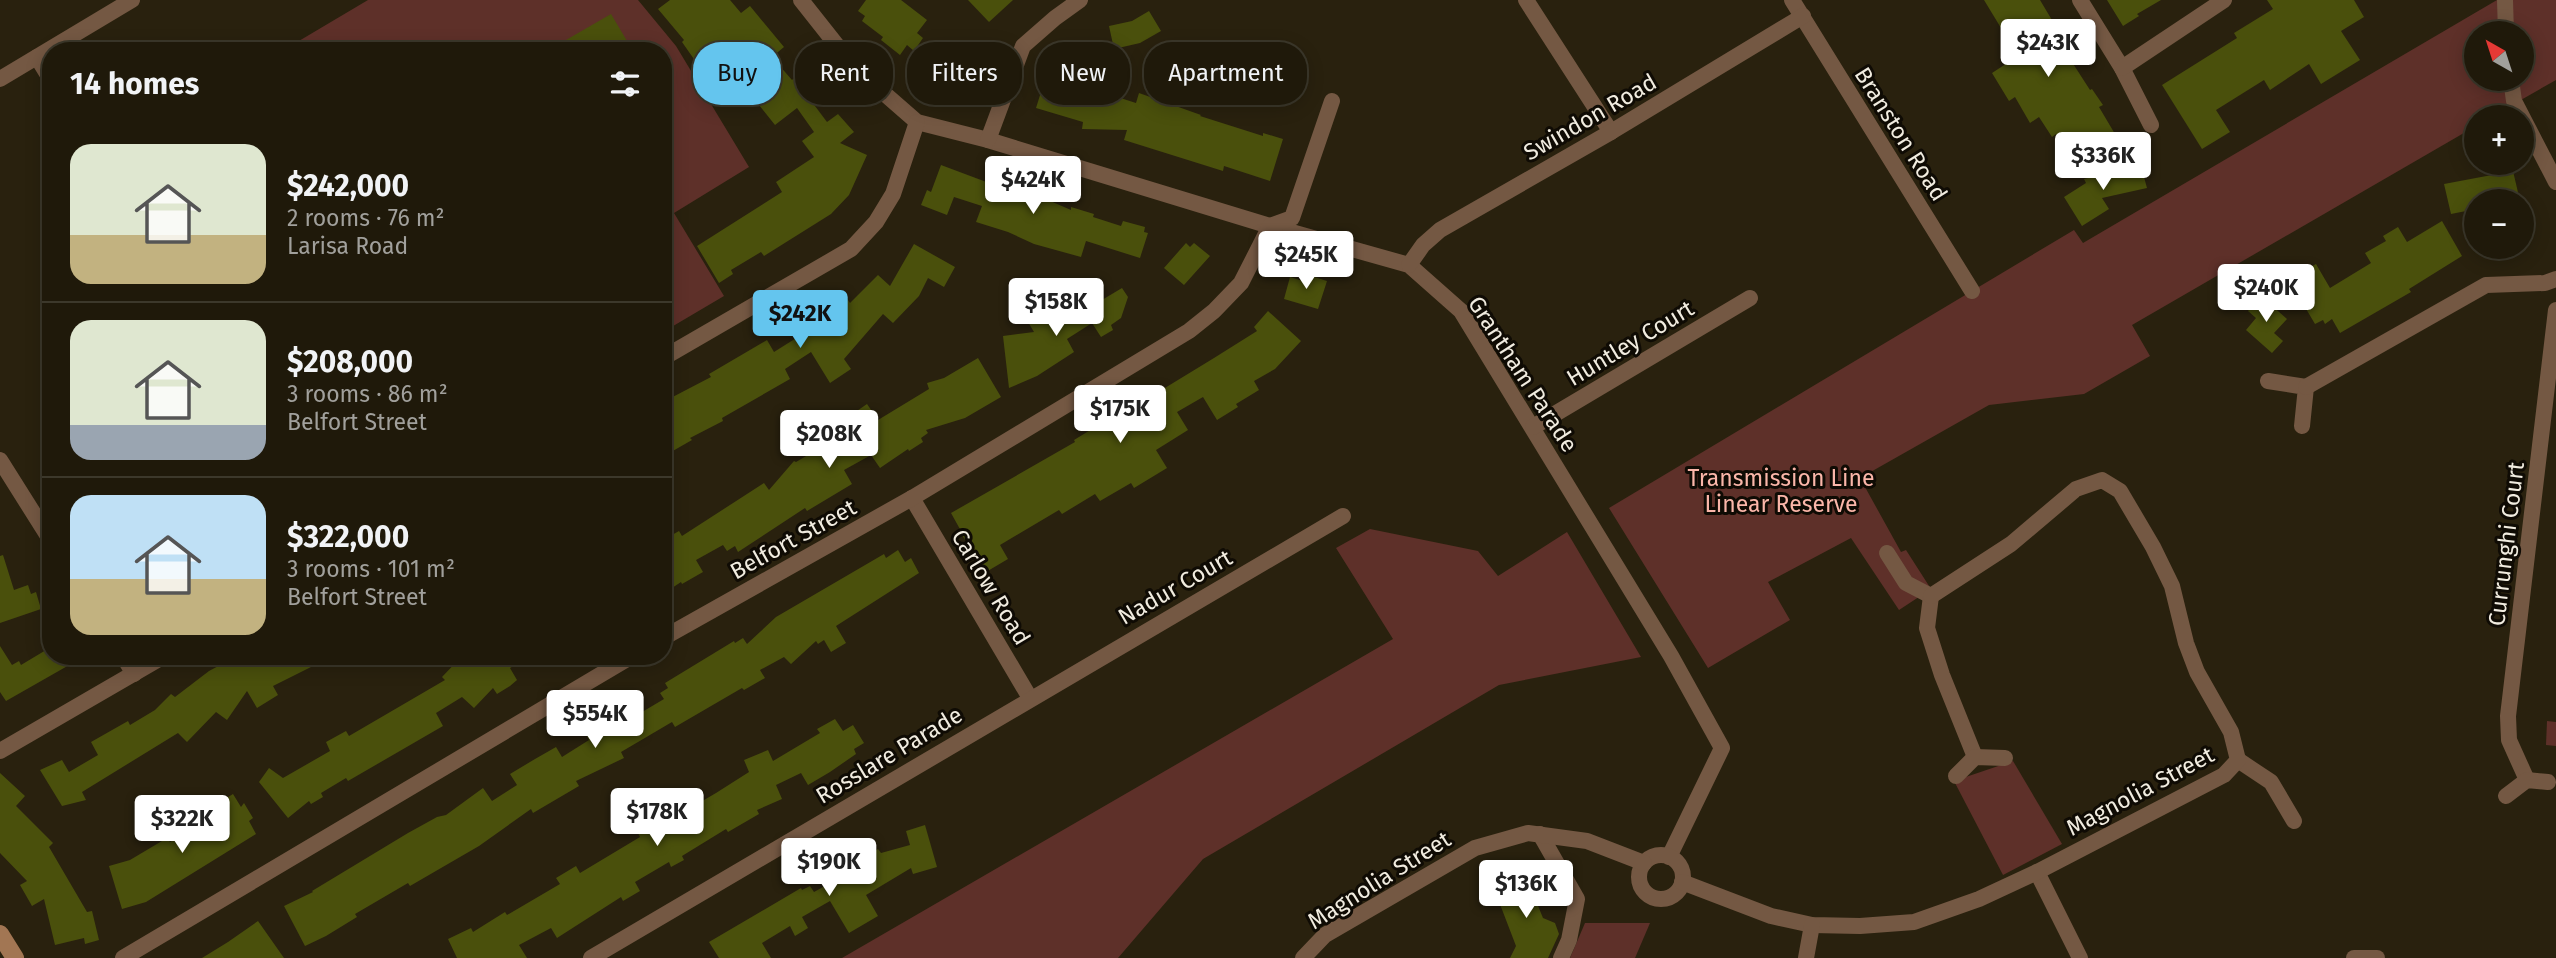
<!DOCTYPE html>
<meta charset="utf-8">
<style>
body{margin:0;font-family:"Fira Sans",sans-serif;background:#272213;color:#f1f3f6;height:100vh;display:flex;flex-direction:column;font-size:26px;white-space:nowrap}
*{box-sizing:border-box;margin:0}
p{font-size:23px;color:#a1a09c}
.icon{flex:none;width:38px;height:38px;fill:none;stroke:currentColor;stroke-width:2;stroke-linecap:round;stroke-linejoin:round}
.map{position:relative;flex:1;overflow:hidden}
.drawer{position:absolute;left:42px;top:42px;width:630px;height:623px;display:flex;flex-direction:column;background:#1f190a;border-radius:28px;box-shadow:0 4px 18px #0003,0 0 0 2px #3c382b}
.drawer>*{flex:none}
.banner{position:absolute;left:693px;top:42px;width:665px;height:63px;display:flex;gap:14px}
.needle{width:46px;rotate:321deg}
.controls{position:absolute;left:2464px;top:21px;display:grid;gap:14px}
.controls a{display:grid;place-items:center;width:70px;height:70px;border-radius:50%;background:#1f190a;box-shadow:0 4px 18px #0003,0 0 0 2px #3c382b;font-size:35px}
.price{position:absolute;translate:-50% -60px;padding:0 16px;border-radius:7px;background:#fff;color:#222;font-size:23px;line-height:46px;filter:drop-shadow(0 2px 4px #0008)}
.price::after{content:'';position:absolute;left:50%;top:42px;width:21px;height:16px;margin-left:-10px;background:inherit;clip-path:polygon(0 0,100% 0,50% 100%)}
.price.on{background:#64c5ee;color:#111}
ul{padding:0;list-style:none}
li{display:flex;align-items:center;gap:21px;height:175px;padding:0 28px}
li+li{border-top:2px solid #3c382b}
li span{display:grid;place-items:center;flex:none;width:196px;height:140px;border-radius:21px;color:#555}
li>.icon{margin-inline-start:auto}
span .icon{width:84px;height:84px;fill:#fffc;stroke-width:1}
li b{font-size:30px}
h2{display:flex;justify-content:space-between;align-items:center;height:84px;padding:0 28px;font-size:30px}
.pill{padding:0 24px;border-radius:28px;background:#1f190a;box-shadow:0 4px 18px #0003,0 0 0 2px #3c382b;font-size:24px;line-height:63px}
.pill.on{background:#64c5ee;color:#111}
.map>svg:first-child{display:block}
</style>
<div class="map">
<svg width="2556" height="958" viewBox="0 0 2556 958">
<rect width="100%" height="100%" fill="#29210e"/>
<!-- green -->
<g fill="#5e3029" fill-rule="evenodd">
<path d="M368,0H638L676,46L749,167L674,213L724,296L663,332V51H282Z"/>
<path d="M2497,0H2556V80L2491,117H2476V126L2132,325L2150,356L2084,394L1989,405L1860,478L1901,552L1906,550L1931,589L1899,610L1851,538L1768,582L1790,620L1708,668L1609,508L2074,230L2083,243ZM2476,33H2522V79H2476Z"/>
<path d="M1370,529L1478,551L1498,576L1567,532L1641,657L1499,685L1203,859L1118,958H842L1393,639L1336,548Z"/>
<path d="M2547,721L2556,722V746L2546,745Z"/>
<path d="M2013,761L2062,844L2003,875L1954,781Z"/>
<path d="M1585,923H1650L1635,958H1570Z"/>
</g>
<!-- building -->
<g fill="#4a500c">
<path d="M670,0H730L741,13L750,6L784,47L772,57L792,80L803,70L819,89L809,98L827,122L838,114L854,132L840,143L867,155L849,195L831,214L764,256L761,252L731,270L733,274L719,283L697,246L782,192L776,182L814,157L802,141L814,132L797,108L775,125L759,105L769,96L767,93L770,91L736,49L705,75L682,42L684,40L658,9Z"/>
<path d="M866,0H901L927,20L917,33L923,38L914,51L907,45L900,55L881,40L883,37L862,21L865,16L858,11Z"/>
<path d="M968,0H1013L989,22Z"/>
<path d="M1984,0H2040L2074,57L2070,59L2090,90L2092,89L2103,105L2099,107L2115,134L2101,143L2103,146L2075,164L2056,134L2052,137L2039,117L2030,123L2015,97L2009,101L1992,73L2018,56Z"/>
<path d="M2107,0H2161L2137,14L2139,16L2123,26Z"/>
<path d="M2267,0H2354L2364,17L2341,31L2360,60L2321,84L2309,64L2270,90L2264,80L2216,110L2230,132L2202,149L2162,85L2237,38L2234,33L2273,9Z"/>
<path d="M1149,11L1161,31L1140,43L1114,49L1109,26L1132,21Z"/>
<path d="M611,14L633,51H572L566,40Z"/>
<path d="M960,41H966L985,54V60L979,68L973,64L957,88L937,75Z"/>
<path d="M1043,64L1072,73L1069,83L1109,84L1108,94L1136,103L1139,93L1201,115L1200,116L1263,136V133L1283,139L1270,181L1224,166L1223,171L1124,140L1127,130L1082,129L1083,122L1036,108L1041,92L1053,100L1057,96L1044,82V80L1039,78Z"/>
<path d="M941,165L989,183L990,180L1025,190L1071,210V207L1094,214L1093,217L1121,226L1123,221L1145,227L1144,232L1148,233L1140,258L1086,241L1081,257L1034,244L1008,232L976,222L982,206L954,197L947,215L921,205L927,190L931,192Z"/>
<path d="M2141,166L2147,188L2102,198L2109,209L2082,226L2064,197L2086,183L2084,179Z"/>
<path d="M2513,171L2520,201H2476V209L2451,214L2444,184Z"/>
<path d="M2442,221L2462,256L2409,289L2411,292L2340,333L2332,319L2325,324L2323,320L2315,324L2289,280L2316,264L2330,288L2371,263L2365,253L2386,241L2383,236L2398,227L2407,242Z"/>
<path d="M1186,243L1190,247L1194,243L1210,256L1184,285L1164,268Z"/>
<path d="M914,244L955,267L944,287L928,278L919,296L893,323L883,314L844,359L851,369L830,383L811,352L785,369L790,379L722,418L723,421L690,438L692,440L671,452L663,439V402L711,377L709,374L767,340L774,352L801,335L796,326L844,294L850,303L878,275L890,286Z"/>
<path d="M1305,274L1327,281L1318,309L1284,299L1290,277L1303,281Z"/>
<path d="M1122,288L1128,297L1121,318L1111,325L1113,330L1101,337L1092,323L1067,339L1074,352L1037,376L1009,388L1003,336L1034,332L1028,322L1046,311L1052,320L1061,315L1065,322Z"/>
<path d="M2261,296L2287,319L2274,333L2283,341L2272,353L2246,330L2256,318L2248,311Z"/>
<path d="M1268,311L1301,341L1275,369L1254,381L1259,390L1236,404L1238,407L1217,420L1203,397L1177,412L1188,430L1156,450L1167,468L1134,488L1131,483L1100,501L1095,494L1062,514L1059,510L1000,545L1008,559L986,572L960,532L961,531L951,513L1075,442L1074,440L1097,426L1095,422L1108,414L1126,404L1128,407L1153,392L1155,394L1214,358L1257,331L1254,327Z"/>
<path d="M978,358L1001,397L965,418L926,430L928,433L921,438L923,442L909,451L908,449L880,468L871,455L844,470L852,484L807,511L805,508L738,552L735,546L727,551L723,545L696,560L703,572L682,584L681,582L663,594V565L669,561L663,551V540L679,531L682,536L764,483L769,490L794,461L796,462L828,443L831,448L860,428L851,415L867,404L878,420L929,389L927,383L944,378Z"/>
<path d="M898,550L905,562L911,558L919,573L836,626L846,643L831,652L824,640L818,644L816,641L791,664L784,657L760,670L765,678L744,690L742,688L675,727L672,722L621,752L624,758L576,781L579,786L533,813L531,809L479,846L410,886L408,883L355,914L357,917L326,936L305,946L284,906L313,892L312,891L408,833L437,817L446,815L483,788L492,801L517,785L510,774L535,759L556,747L562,757L589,740L583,729L630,702L637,715L664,699L660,693L668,688L665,683L734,641L735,643L743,638L747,644L776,617L884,554L886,558Z"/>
<path d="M3,555L14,590L28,585L31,594L36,592L41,609L0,623V556Z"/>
<path d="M0,646L12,665L19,661L21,665L51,647V656H85L6,701L0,692Z"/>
<path d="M237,656H252L256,663L269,656H333L273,686L278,695L257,708L247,691L227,720L216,712L187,742L178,733L82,792L86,800L62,806L40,770L62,760L69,772L98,755L91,742L128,721L130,725L155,710L171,694L175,697L209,671Z"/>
<path d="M462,656H531L510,668L517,680L510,686L497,694L493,688L474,708L462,697L436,713L443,726L348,781L346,778L321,793L323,797L311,804L309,801L288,818L259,782L269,768L283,778L330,751L326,742L346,731L349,736L445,680L442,677Z"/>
<path d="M835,719L843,731L853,725L864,743L854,749L856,754L830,772L808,785L801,773L776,785L782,799L757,810L759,814L728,832L726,829L682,856L684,860L671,867L669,862L635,882L640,891L623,901L621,897L557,938L551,928L519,945L527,958H457L448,939L471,928L473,932L505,912L507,915L560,884L556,878L576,866L580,873L640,837L638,833L660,821L663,824L716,793L749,772L744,760L768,750L773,761L820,733L817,729Z"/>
<path d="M0,773L25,796L16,806L53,843L49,847L87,912L92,911L99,940L85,944L84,938L55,945L44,899L32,906L20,885L27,881L0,853Z"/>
<path d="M233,794L241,807L244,803L253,818L249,821L256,834L146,902L122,909L109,866L130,860L167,838L170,842L217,815L212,807Z"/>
<path d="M925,825L937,867L913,874L911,868L866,895L878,916L849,933L830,901L802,917L808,928L795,936L790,926L762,943L771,958H719L709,942L801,888L802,890L810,886L814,892L839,878L837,874L852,865L850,861L864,853L866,856L878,849L881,853L910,845L906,831Z"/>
<path d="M1525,874L1543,918L1555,923L1559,934L1548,958H1510L1516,946L1493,886Z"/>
<path d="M258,921L284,958H202L228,942Z"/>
</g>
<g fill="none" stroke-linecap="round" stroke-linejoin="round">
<!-- street -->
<g stroke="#745843" stroke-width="16">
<path d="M801,0L854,67L917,122L988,140L1270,226L1409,265L1461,311L1671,656L1722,748L1669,857"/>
<path d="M1526,0L1611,132"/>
<path d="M1792,0L1972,291"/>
<path d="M2080,0L2122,68L2151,125"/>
<path d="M2505,0L2506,33"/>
<path d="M37,57L51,80"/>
<path d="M2122,68L2224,0"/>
<path d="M0,79L132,0"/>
<path d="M2511,79L2514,101L2556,182"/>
<path d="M988,140L1023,46L1055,18L1080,0"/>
<path d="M1409,265L1423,245L1440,230L1611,132L1803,16"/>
<path d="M663,358L851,249L876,222L893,194L917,122"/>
<path d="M2268,381L2306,387L2302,426"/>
<path d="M2306,387L2486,285L2545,283L2556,279"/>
<path d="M1533,427L1750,298"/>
<path d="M0,460L51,541"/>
<path d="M912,498L1030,698"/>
<path d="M1887,553L1906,583L1931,596"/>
<path d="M1931,596L1927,628L1942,675L1975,757"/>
<path d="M663,638L912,498L1189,331L1214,311L1241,283L1270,226L1292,218L1332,101"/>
<path d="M123,656L134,674"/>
<path d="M0,751L164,656"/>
<path d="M2238,760L2271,782L2294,821"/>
<path d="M1956,776L1975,757L2005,758"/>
<path d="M2527,780L2509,740L2508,716L2556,310"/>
<path d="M2506,796L2527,780L2548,782"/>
<path d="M1540,834L1577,899L1569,940L1561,958"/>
<circle cx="1661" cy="877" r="22"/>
<path d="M2037,872L2080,958"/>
<path d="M1682,882L1771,916L1812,925L1860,926L1914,922L1979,899L2037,872L2224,775L2238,760L2231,732L2197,672L2186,643L2172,586L2153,547L2120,491L2102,480L2076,489L2011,544L1931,596"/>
<path d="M123,958L632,656"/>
<path d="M591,958L1343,516"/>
<path d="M1303,958L1325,935L1475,848L1528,833L1587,841L1644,863"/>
<path d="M1806,958L1812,925"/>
<path d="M2354,958H2377"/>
</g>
<!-- secondary -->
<path stroke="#a27653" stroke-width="18" d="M0,934L15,958"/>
</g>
<g text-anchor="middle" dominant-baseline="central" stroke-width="6" stroke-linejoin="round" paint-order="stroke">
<!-- street labels -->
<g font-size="23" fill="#f1ece0" stroke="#0f0b04">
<text transform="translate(1590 117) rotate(-30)">Swindon Road</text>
<text transform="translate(1901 134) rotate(58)">Branston Road</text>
<text transform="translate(1630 343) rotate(-31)">Huntley Court</text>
<text transform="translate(1523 374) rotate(57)">Grantham Parade</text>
<text transform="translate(793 539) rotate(-29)">Belfort Street</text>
<text transform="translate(2506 544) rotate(-83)">Currunghi Court</text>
<text transform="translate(991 587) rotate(59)">Carlow Road</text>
<text transform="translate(1175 587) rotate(-30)">Nadur Court</text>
<text transform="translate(889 755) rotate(-31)">Rosslare Parade</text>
<text transform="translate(2140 791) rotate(-28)">Magnolia Street</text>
<text transform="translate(1379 880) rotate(-32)">Magnolia Street</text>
</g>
<!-- park labels -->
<g font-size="23" fill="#fbb6a9" stroke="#0f0b04">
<text x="1781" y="478">Transmission Line<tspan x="1781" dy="26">Linear Reserve</tspan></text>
</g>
</g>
</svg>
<div class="controls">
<a><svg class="needle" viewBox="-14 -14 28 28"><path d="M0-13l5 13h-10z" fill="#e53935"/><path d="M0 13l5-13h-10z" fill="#a1a09c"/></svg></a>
<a>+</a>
<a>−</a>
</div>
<b class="price" style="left:2048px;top:79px">$243K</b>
<b class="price" style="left:2103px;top:192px">$336K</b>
<b class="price" style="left:1033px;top:216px">$424K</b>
<b class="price" style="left:1306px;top:291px">$245K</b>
<b class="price" style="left:2266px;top:324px">$240K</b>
<b class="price" style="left:1056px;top:338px">$158K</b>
<b class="price on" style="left:800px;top:350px">$242K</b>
<b class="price" style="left:1120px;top:445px">$175K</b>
<b class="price" style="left:829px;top:470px">$208K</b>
<b class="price" style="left:595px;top:750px">$554K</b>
<b class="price" style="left:657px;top:848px">$178K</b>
<b class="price" style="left:182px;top:855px">$322K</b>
<b class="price" style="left:829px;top:898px">$190K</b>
<b class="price" style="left:1526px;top:920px">$136K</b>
<div class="banner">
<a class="pill on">Buy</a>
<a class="pill">Rent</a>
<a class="pill">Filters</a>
<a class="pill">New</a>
<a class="pill">Apartment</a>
</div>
<section class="drawer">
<h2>14 homes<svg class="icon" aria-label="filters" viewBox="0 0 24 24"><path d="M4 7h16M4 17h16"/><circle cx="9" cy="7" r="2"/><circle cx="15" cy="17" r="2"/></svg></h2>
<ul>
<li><span style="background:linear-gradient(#dfe7d0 65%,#c2b280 0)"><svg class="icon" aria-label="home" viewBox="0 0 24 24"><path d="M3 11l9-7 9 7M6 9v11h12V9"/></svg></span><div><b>$242,000</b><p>2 rooms · 76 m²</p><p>Larisa Road</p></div></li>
<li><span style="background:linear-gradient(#dfe7d0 75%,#9aa5b1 0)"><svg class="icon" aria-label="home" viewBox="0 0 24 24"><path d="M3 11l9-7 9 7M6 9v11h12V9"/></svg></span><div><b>$208,000</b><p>3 rooms · 86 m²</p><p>Belfort Street</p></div></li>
<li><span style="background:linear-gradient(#bfe0f5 60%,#c2b280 0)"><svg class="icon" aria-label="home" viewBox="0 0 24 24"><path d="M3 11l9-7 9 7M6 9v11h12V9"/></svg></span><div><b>$322,000</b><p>3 rooms · 101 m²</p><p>Belfort Street</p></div></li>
</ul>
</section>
</div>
